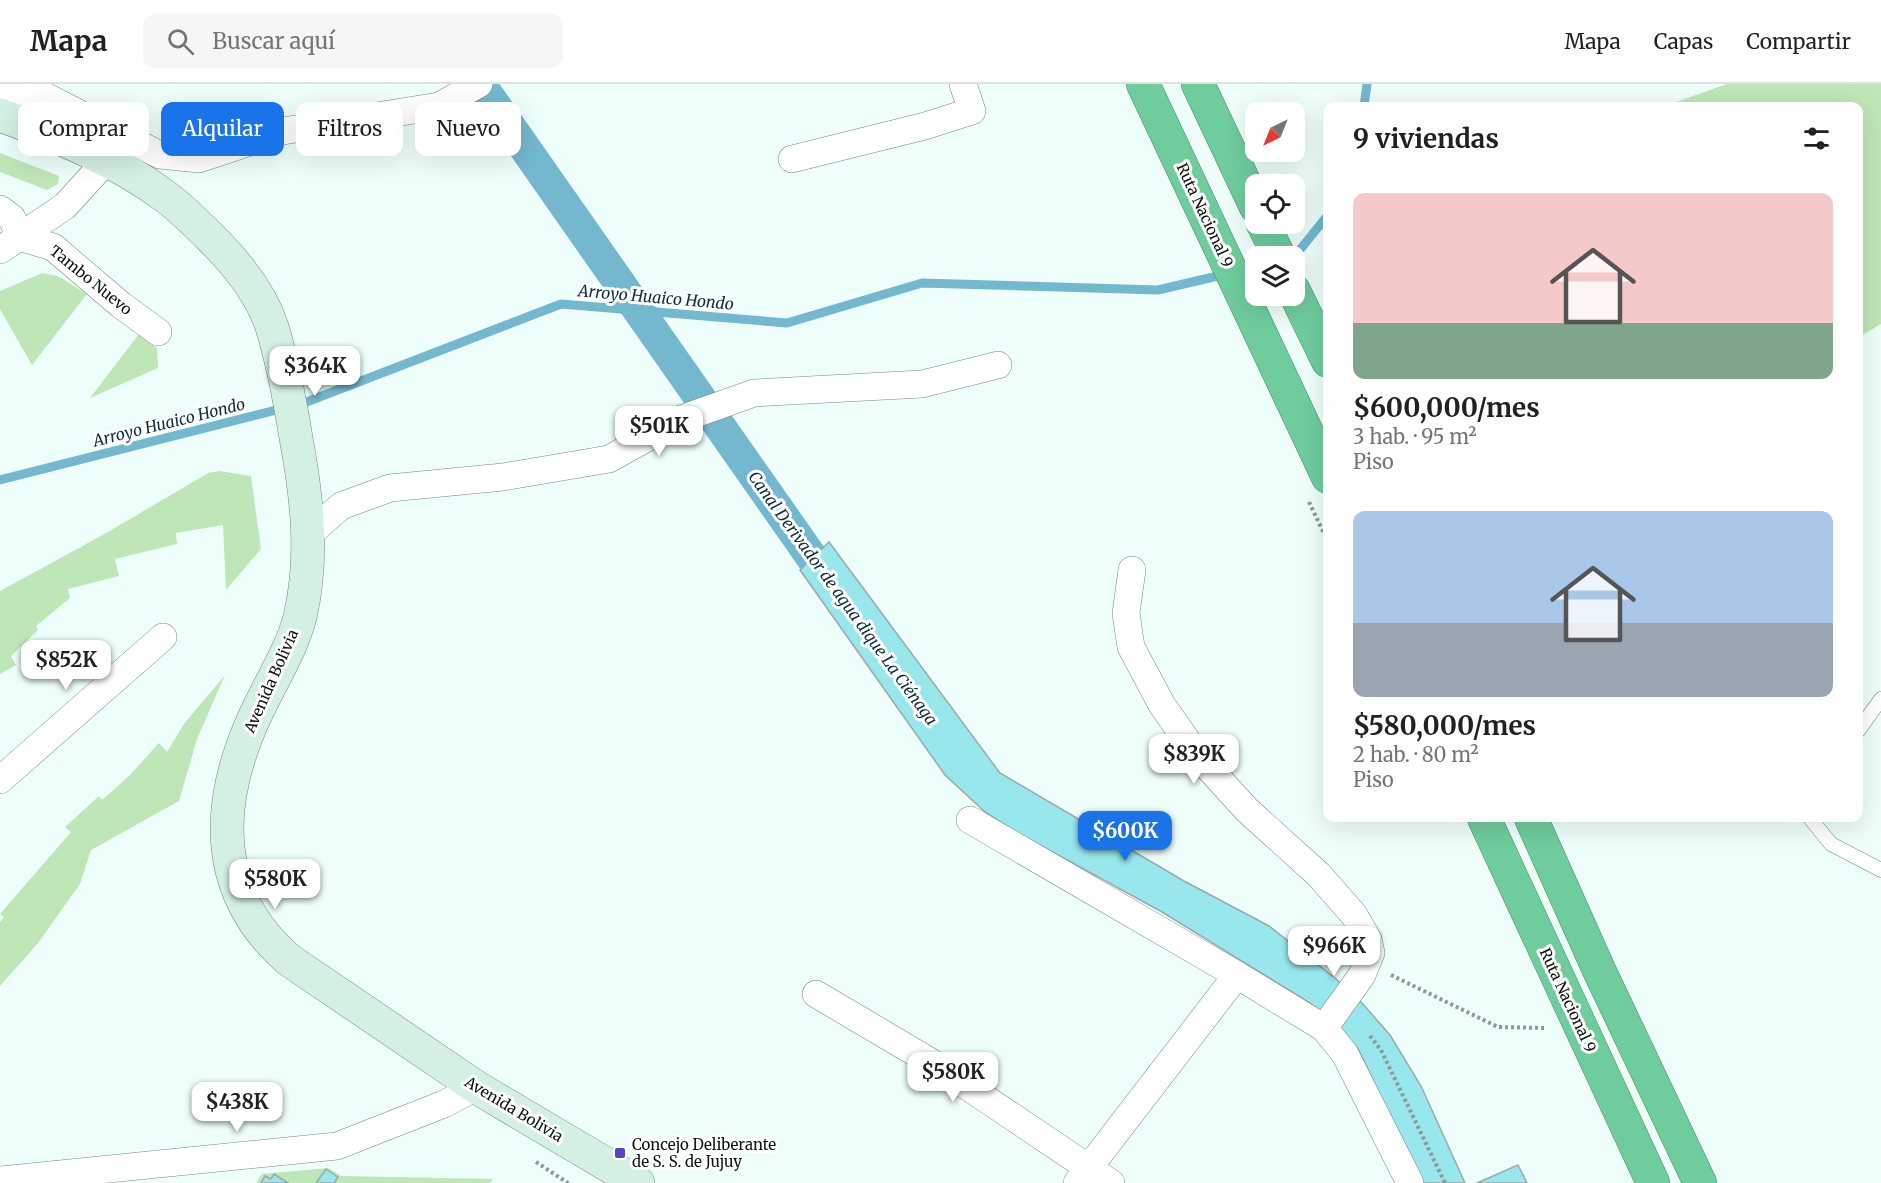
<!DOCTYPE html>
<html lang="es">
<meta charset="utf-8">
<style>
body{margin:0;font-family:Merriweather,serif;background:#f6f6f6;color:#202124;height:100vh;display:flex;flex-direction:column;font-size:22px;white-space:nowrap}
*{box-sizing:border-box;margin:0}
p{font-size:20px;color:#757577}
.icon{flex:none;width:33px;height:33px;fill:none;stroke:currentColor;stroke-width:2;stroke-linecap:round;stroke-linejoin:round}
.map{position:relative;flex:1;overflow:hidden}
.side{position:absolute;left:1323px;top:18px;width:540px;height:720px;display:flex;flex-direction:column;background:#fff;border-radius:12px;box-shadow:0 6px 24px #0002}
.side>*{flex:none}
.hud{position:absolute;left:18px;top:18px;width:570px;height:54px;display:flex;gap:12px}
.needle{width:39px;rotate:223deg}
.fabs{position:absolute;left:1245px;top:18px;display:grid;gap:12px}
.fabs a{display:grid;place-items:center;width:60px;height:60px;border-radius:12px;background:#fff;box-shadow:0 6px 24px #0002;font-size:30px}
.price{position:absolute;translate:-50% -51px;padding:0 14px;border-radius:12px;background:#fff;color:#222;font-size:20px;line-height:39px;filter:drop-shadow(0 2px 3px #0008)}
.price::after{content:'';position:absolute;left:50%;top:36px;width:18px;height:14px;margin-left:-9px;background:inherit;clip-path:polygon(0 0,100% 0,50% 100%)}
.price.current{background:#1a73e8;color:#fff}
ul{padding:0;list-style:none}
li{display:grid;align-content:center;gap:12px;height:318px;padding:0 30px}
li span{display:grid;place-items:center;height:186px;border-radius:12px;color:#555}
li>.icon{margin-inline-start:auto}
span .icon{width:108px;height:108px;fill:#fffc;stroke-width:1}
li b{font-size:26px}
h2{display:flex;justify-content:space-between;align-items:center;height:72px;padding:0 30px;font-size:26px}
.tag{padding:0 21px;border-radius:12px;background:#fff;box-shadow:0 6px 24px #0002;font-size:21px;line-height:54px}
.tag.current{background:#1a73e8;color:#fff}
header{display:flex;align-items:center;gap:36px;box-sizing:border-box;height:84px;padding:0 30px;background:#fff;border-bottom:2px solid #e0e0e0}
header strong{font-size:28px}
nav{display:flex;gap:33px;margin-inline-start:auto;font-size:21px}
.search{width:420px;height:54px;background:#f6f6f6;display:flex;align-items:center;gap:15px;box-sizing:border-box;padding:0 21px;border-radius:12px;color:#757577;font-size:22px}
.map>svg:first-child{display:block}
</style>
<header>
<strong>Mapa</strong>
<div class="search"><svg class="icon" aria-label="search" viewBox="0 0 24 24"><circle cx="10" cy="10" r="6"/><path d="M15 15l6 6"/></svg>Buscar aquí</div>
<nav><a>Mapa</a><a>Capas</a><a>Compartir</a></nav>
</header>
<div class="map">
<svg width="1881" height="1099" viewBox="0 0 1881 1099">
<rect width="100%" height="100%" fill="#eefffb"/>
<!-- green -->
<g fill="#bfe6b6">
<path d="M1727,0H1881V240L1859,253L1858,22H1665Z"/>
<path d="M0,69L59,92L58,100L47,106L0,88Z"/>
<path d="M42,189L58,192L87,210L32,281L0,225V207Z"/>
<path d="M139,250L157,264L158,284L90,314Z"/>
<path d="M219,387L251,392L261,465L226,506L223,441L176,449L177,460L115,475L119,492L68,505L70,514L36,542L38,546L11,572L16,581L0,590V507L108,448L208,389Z"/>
<path d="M225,591L197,655L179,717L91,766L80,800L38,859L0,902V838L4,833L0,830L71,748L65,743L99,712L102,716L129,692L159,659L167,668L184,640Z"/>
<path d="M328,1084L341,1092L493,1095L490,1099H256L262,1090Z"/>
</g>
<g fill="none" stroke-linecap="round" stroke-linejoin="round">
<!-- stream -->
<g stroke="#73b8cf" stroke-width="9">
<path d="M1364,22L1367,0"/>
<path d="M1294,173L1328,131"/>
<path d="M0,396L304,319L561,220L787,239L922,199L1158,206L1256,183"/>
</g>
<!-- canal -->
<path stroke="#73b8cf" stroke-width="32" d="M480,0L836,508"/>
</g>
<!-- building -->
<g fill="#98e7ec" stroke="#99aaab" stroke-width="1.5">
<path d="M829,458L1000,689L1184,797L1269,842L1335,894L1362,919L1390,951L1421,1002L1465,1099H1423L1358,965L1334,938L1310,919L1162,828L1016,748L985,728L945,691L800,486Z"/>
<path d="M1518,1081L1527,1099H1477Z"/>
<path d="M326,1085L338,1093L334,1099H316Z"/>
<path d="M274,1090L288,1099H261L265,1092L271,1095Z"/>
</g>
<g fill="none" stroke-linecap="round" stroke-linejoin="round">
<defs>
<g id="lane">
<path d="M1858,647L1881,615"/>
<path d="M1810,734L1831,760L1881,786"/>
</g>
<g id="street">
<path d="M0,14L25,6L45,12L160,71L199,75L283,47L439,22L479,0"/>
<path d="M792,75L925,42L972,27L963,0"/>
<path d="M0,125L12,134L19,153L53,163L121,221L158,248"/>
<path d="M0,166L65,122L106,77"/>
<path d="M309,450L341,422L390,404L503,393L609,375L681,335L754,309L922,300L998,281"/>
<path d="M1132,486L1126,529L1131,563L1162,621L1197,671L1247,726L1319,791L1354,831L1368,855L1371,869L1362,891L1324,944"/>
<path d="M0,696L163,553"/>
<path d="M970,736L1237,891L1077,1099"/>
<path d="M1237,891L1324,944L1345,970L1410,1099"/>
<path d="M816,910L931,978L1111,1099"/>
<path d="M0,1096L337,1062L444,1020L476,1003"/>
</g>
<path id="secondary" d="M0,31C57,52 117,76 166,113C185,127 202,145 219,162C241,185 262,212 272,243C283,279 290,317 296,354C307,413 314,473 300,533C292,565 269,601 255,632C215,719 211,808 289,876L476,1003L638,1099"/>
<g id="highway">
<path d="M1143,0L1328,393"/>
<path d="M1198,0L1256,123"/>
<path d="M1263,140L1279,172"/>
<path d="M1294,207L1328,277"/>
<path d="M1484,734L1653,1099"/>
<path d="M1531,734L1599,886L1700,1099"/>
</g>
</defs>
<!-- lane casing -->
<use href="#lane" stroke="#778683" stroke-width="15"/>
<!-- street casing -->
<use href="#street" stroke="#778683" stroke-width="28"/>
<!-- secondary casing -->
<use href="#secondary" stroke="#778683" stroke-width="34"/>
<!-- highway casing -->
<use href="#highway" stroke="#4c8b6c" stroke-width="34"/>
<!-- path -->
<g stroke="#8d9996" stroke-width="4" stroke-dasharray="3 3" stroke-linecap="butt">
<path d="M1309,418L1328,458"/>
<path d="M1391,891L1498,943L1546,944"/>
<path d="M1370,952L1381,966L1445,1099"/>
<path d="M536,1078L568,1099"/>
</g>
<!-- lane -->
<use href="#lane" stroke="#fff" stroke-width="14"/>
<!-- street -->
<use href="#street" stroke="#fff" stroke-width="27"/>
<!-- secondary -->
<use href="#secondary" stroke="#d4f0e2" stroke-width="33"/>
<!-- highway -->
<use href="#highway" stroke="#6fcc9d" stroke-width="33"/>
</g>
<!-- markers -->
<rect fill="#5448c0" stroke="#fff" stroke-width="2" x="614" y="1063" width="12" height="12" rx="3"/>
<g text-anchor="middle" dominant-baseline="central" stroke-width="6" stroke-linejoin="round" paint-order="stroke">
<!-- street labels -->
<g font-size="15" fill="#0c1210" stroke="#fff">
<text transform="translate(1205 131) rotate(65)">Ruta Nacional 9</text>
<text transform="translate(91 196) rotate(39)">Tambo Nuevo</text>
<text transform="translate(271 597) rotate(-66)">Avenida Bolivia</text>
<text transform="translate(1568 916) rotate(65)">Ruta Nacional 9</text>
<text transform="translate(514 1025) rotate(31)">Avenida Bolivia</text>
</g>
<!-- poi labels -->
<g font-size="15" fill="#0c1210" stroke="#fff" text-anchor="start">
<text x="632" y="1060">Concejo Deliberante<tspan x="632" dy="17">de S. S. de Jujuy</tspan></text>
</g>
<!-- water labels -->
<g font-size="16" font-style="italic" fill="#0d2f39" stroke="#fff">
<text transform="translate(656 213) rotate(5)">Arroyo Huaico Hondo</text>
<text transform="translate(169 338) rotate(-14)">Arroyo Huaico Hondo</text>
<text transform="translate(843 514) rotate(54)">Canal Derivador de agua dique La Ciénaga</text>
</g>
</g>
</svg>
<div class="fabs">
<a><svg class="needle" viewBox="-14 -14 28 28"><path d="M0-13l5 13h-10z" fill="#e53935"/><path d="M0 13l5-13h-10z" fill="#757577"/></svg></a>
<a><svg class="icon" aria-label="locate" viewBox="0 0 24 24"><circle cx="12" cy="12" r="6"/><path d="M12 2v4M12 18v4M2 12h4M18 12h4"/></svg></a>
<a><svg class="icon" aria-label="layers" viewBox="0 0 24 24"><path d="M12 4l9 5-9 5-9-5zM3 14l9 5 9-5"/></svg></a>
</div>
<b class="price" style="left:315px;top:313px">$364K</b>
<b class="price" style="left:659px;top:373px">$501K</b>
<b class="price" style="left:66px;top:607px">$852K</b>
<b class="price" style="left:1194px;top:701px">$839K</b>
<b class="price current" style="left:1125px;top:778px">$600K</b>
<b class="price" style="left:275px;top:826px">$580K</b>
<b class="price" style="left:1334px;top:893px">$966K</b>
<b class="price" style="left:953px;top:1019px">$580K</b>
<b class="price" style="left:237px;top:1049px">$438K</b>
<div class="hud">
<a class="tag">Comprar</a>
<a class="tag current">Alquilar</a>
<a class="tag">Filtros</a>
<a class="tag">Nuevo</a>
</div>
<section class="side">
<h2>9 viviendas<svg class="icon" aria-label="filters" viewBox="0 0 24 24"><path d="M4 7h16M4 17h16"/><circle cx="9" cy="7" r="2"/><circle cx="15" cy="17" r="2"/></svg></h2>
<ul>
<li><span style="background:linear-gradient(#f6c9c9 70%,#7fa58c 0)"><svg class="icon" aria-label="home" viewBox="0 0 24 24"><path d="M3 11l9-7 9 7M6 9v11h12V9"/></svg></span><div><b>$600,000/mes</b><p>3 hab. · 95 m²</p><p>Piso</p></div></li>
<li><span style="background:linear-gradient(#a9c7e8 60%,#9aa5b1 0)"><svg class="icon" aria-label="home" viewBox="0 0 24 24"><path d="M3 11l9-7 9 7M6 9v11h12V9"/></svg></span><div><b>$580,000/mes</b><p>2 hab. · 80 m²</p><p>Piso</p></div></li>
</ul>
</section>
</div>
